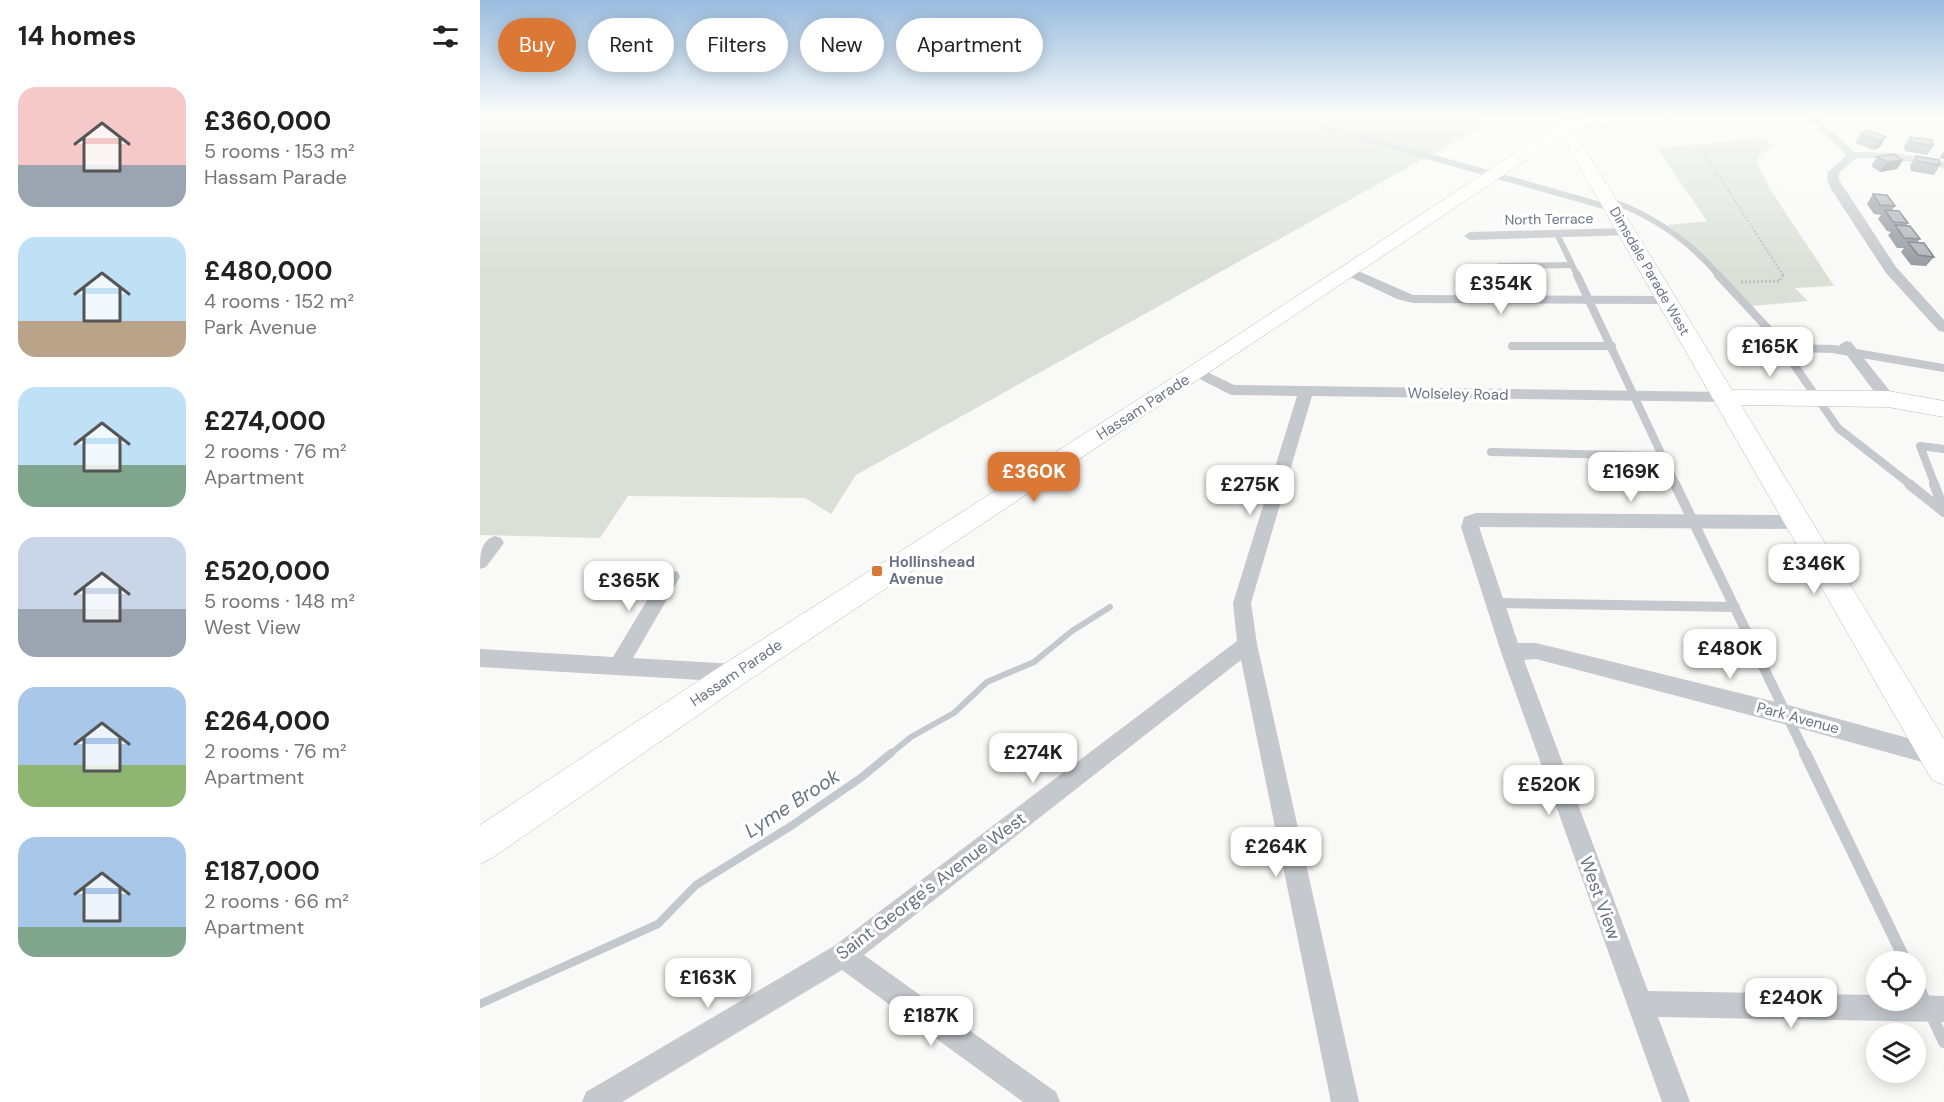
<!DOCTYPE html>
<meta charset="utf-8">
<style>
body{margin:0;font-family:"DM Sans",sans-serif;background:#f2f2f2;color:#222;height:100vh;display:flex;flex-direction:column;font-size:22px;white-space:nowrap}
*{box-sizing:border-box;margin:0}
p{font-size:20px;color:#767676}
.icon{flex:none;width:33px;height:33px;fill:none;stroke:currentColor;stroke-width:2;stroke-linecap:round;stroke-linejoin:round}
.map{position:relative;flex:1;overflow:hidden}
.panel{display:flex;flex-direction:column;background:#fff;width:480px}
.panel>*{flex:none}
.hud{position:absolute;left:18px;top:18px;width:570px;height:54px;display:flex;gap:12px}
.controls{position:absolute;left:1386px;top:951px;display:grid;gap:12px}
.controls a{display:grid;place-items:center;width:60px;height:60px;border-radius:50%;background:#fff;box-shadow:0 3px 15px #0003;font-size:30px}
.price{position:absolute;translate:-50% -51px;padding:0 14px;border-radius:12px;background:#fff;color:#222;font-size:20px;line-height:39px;filter:drop-shadow(0 2px 3px #0008)}
.price::after{content:'';position:absolute;left:50%;top:36px;width:18px;height:14px;margin-left:-9px;background:inherit;clip-path:polygon(0 0,100% 0,50% 100%)}
.price.active{background:#db7835;color:#fff}
ul{padding:0;list-style:none}
li{display:flex;align-items:center;gap:18px;height:150px;padding:0 18px}
li span{display:grid;place-items:center;flex:none;width:168px;height:120px;border-radius:18px;color:#555}
li>.icon{margin-inline-start:auto}
span .icon{width:72px;height:72px;fill:#fffc;stroke-width:1}
li b{font-size:26px}
h2{display:flex;justify-content:space-between;align-items:center;height:72px;padding:0 18px;font-size:26px}
.tag{padding:0 21px;border-radius:27px;background:#fff;box-shadow:0 3px 15px #0003;font-size:21px;line-height:54px}
.tag.active{background:#db7835;color:#fff}
main{display:flex;flex:1;min-height:0}
.map>svg:first-child{display:block}
</style>
<main>
<section class="panel">
<h2>14 homes<svg class="icon" aria-label="filters" viewBox="0 0 24 24"><path d="M4 7h16M4 17h16"/><circle cx="9" cy="7" r="2"/><circle cx="15" cy="17" r="2"/></svg></h2>
<ul>
<li><span style="background:linear-gradient(#f6c9c9 65%,#9aa5b1 0)"><svg class="icon" aria-label="home" viewBox="0 0 24 24"><path d="M3 11l9-7 9 7M6 9v11h12V9"/></svg></span><div><b>£360,000</b><p>5 rooms · 153 m²</p><p>Hassam Parade</p></div></li>
<li><span style="background:linear-gradient(#bfe0f5 70%,#b9a48a 0)"><svg class="icon" aria-label="home" viewBox="0 0 24 24"><path d="M3 11l9-7 9 7M6 9v11h12V9"/></svg></span><div><b>£480,000</b><p>4 rooms · 152 m²</p><p>Park Avenue</p></div></li>
<li><span style="background:linear-gradient(#bfe0f5 65%,#7fa58c 0)"><svg class="icon" aria-label="home" viewBox="0 0 24 24"><path d="M3 11l9-7 9 7M6 9v11h12V9"/></svg></span><div><b>£274,000</b><p>2 rooms · 76 m²</p><p>Apartment</p></div></li>
<li><span style="background:linear-gradient(#c9d6e8 60%,#9aa5b1 0)"><svg class="icon" aria-label="home" viewBox="0 0 24 24"><path d="M3 11l9-7 9 7M6 9v11h12V9"/></svg></span><div><b>£520,000</b><p>5 rooms · 148 m²</p><p>West View</p></div></li>
<li><span style="background:linear-gradient(#a9c7e8 65%,#8fb573 0)"><svg class="icon" aria-label="home" viewBox="0 0 24 24"><path d="M3 11l9-7 9 7M6 9v11h12V9"/></svg></span><div><b>£264,000</b><p>2 rooms · 76 m²</p><p>Apartment</p></div></li>
<li><span style="background:linear-gradient(#a9c7e8 75%,#7fa58c 0)"><svg class="icon" aria-label="home" viewBox="0 0 24 24"><path d="M3 11l9-7 9 7M6 9v11h12V9"/></svg></span><div><b>£187,000</b><p>2 rooms · 66 m²</p><p>Apartment</p></div></li>
</ul>
</section>
<div class="map">
<svg width="1464" height="1102" viewBox="0 0 1464 1102">
<rect width="100%" height="100%" fill="#f9f9f7"/>
<!-- green -->
<g fill="#dae0d8">
<path d="M0,115H994L1002,126L376,475L351,514L325,498L148,496L120,538L0,535Z"/>
<path d="M1282,138L1295,145L1282,153L1276,162L1290,189L1354,286L1315,288L1328,301L1272,306L1188,225L1227,221L1177,148Z"/>
</g>
<g fill="none" stroke-linecap="round" stroke-linejoin="round">
<!-- stream-far1 -->
<path stroke="#c1c8ce" stroke-width="6" d="M409,755L431,737L474,713L507,682L554,662L592,631L630,607"/>
<!-- stream -->
<path stroke="#c1c8ce" stroke-width="8" d="M0,1004L178,924L216,885L311,826L382,777L411,753"/>
<defs>
<path id="secondary" d="M1070,115H1084L1088,120L1145,115H1196L1188,120L1093,129L1252,390L1408,391L1464,401V417L1408,407L1261,405L1464,739V785L1452,780L1082,136L266,682L12,858L0,864V825L244,664L709,367L1076,126Z"/>
</defs>
<!-- secondary casing -->
<use href="#secondary" stroke="#b8bbc0" stroke-width="1"/>
<!-- path-far1 -->
<path stroke="#bfc0c3" stroke-width="2" stroke-dasharray="2 2" stroke-linecap="butt" d="M1224,153L1303,275L1302,277"/>
<!-- path -->
<path stroke="#bfc0c3" stroke-width="3" stroke-dasharray="2 2" stroke-linecap="butt" d="M1261,282L1300,281L1303,275"/>
<!-- lane-far3 -->
<g stroke="#c5c8cc" stroke-width="6">
<path d="M802,115L1131,208"/>
<path d="M1129,200C1172,215 1211,242 1240,277"/>
<path d="M1077,234L1098,277"/>
<path d="M1019,266L1092,265"/>
</g>
<!-- lane-far2 -->
<g stroke="#c5c8cc" stroke-width="8">
<path d="M1097,275L1196,485"/>
<path d="M1238,275L1292,333L1358,428L1431,485"/>
<path d="M1032,346H1132"/>
<path d="M1302,348L1353,349L1464,368"/>
<path d="M1011,452L1183,456"/>
<path d="M1455,485L1440,446L1464,449"/>
</g>
<!-- lane-far1 -->
<g stroke="#c5c8cc" stroke-width="10">
<path d="M1195,484L1326,755"/>
<path d="M1429,484L1464,512"/>
<path d="M1454,484L1464,510"/>
<path d="M1014,603L1255,607"/>
</g>
<!-- lane -->
<g stroke="#c5c8cc" stroke-width="12">
<path d="M1325,753L1426,962"/>
<path d="M1436,982L1464,1042"/>
</g>
<!-- street -->
<g fill="#c5c8cc" fill-rule="evenodd">
<path d="M1323,115H1334L1375,152L1416,153L1464,162V168L1416,159L1376,158L1359,173V180L1416,267L1464,320V332L1459,331L1406,273L1351,189L1347,180L1348,172L1365,157V153Z"/>
<path d="M1148,228L1152,229V235L990,240L984,236L990,232Z"/>
<path d="M869,267L933,295L1187,296L1194,300L1187,304L933,303L917,299L864,274L863,271L864,268Z"/>
<path d="M1366,341L1371,342L1413,395L1416,399L1413,403H1403L1359,345Z"/>
<path d="M717,367L754,385L1244,392L1252,397L1244,402L832,396L771,603L777,644L879,1102H851L761,660L384,955L576,1092L580,1102H543L362,970L142,1102H102L106,1092L354,946L757,641L753,603L817,396L751,395L712,375L710,372Z"/>
<path d="M996,513L1318,515L1324,517L1327,522L1324,527L1318,529L999,527L1038,643H1056L1308,705L1464,748V768L1308,725L1056,659L1044,660L1168,991L1396,995V1000H1436V995L1464,996V1022L1178,1017L1210,1102H1182L1021,652L981,527L984,517Z"/>
<path d="M15,536L21,538L24,543L6,567L0,569C0,555 0,541 15,536Z"/>
<path d="M191,570L198,572L200,577L153,658L255,664L262,667L265,673L262,679L255,682L0,667V649L133,657L184,572Z"/>
</g>
<!-- secondary -->
<use href="#secondary" fill="#fff" fill-rule="evenodd"/>
</g>
<!-- wall -->
<g fill="#969ba1">
<path d="M1381,134L1406,137L1400,147L1394,150L1375,143Z"/>
<path d="M1430,137L1453,146L1447,155L1425,151L1424,146Z"/>
<path d="M1464,150V159L1459,158L1462,154Z"/>
<path d="M1436,156L1460,165L1454,175L1431,171L1430,165Z"/>
<path d="M1397,157L1423,160L1417,169L1400,172L1391,166Z"/>
<path d="M1393,194L1415,206L1412,210L1428,223L1426,226L1440,239L1437,243L1454,257L1446,266L1431,265L1421,252L1424,248H1417L1408,235L1411,232L1407,231L1398,219L1401,215L1394,214L1387,204Z"/>
</g>
<!-- shaded-wall -->
<g fill="#7a7e83">
<path d="M1406,137L1400,147L1394,150L1400,141Z"/>
<path d="M1423,160L1417,169L1400,172L1407,162Z"/>
</g>
<!-- building -->
<g fill="#aeb4bb" stroke="#7a7e83" stroke-width="1.5">
<path d="M1387,130L1406,137L1400,141L1381,134Z"/>
<path d="M1430,137L1452,140L1453,146L1431,142Z"/>
<path d="M1413,154L1423,160L1407,162L1397,157Z"/>
<path d="M1436,156L1459,160L1460,165L1437,161Z"/>
<path d="M1393,194L1407,195L1415,206L1400,205Z"/>
<path d="M1405,210L1419,211L1428,223L1413,222Z"/>
<path d="M1415,225L1430,226L1440,239L1424,238Z"/>
<path d="M1428,242L1444,243L1454,257L1438,255Z"/>
</g>
<!-- sky -->
<linearGradient id="sky" x2="0" y2="1"><stop stop-color="#98bcde"/><stop offset="0.43" stop-color="#fcfcfb"/><stop offset="1" stop-color="#fcfcfb" stop-opacity="0"/></linearGradient>
<rect width="1464" height="269" fill="url(#sky)"/>
<!-- markers -->
<rect fill="#db7835" stroke="#fff" stroke-width="2" x="391" y="565" width="12" height="12" rx="3"/>
<g text-anchor="middle" dominant-baseline="central" stroke-width="6" stroke-linejoin="round" paint-order="stroke">
<!-- far-street labels -->
<g font-size="14" fill="#6a7486" stroke="#fff">
<text transform="translate(1069 219) rotate(-1)">North Terrace</text>
<text transform="translate(1170 271) rotate(60)">Dimsdale Parade West</text>
</g>
<!-- street labels -->
<g font-size="15" fill="#6a7486" stroke="#fff">
<text transform="translate(978 394) rotate(1)">Wolseley Road</text>
<text transform="translate(663 407) rotate(-33)">Hassam Parade</text>
<text transform="translate(256 673) rotate(-34)">Hassam Parade</text>
<text transform="translate(1318 718) rotate(15)">Park Avenue</text>
</g>
<!-- poi labels -->
<g font-size="15" font-weight="bold" fill="#6a7486" stroke="#fff" text-anchor="start">
<text x="409" y="562">Hollinshead<tspan x="409" dy="17">Avenue</tspan></text>
</g>
<!-- near-street labels -->
<g font-size="18" fill="#6a7486" stroke="#fff">
<text transform="translate(451 886) rotate(-37)">Saint George's Avenue West</text>
<text transform="translate(1120 898) rotate(70)">West View</text>
</g>
<!-- near-water labels -->
<g font-size="20" font-style="italic" fill="#667581" stroke="#fff">
<text transform="translate(312 803) rotate(-33)">Lyme Brook</text>
</g>
</g>
</svg>
<div class="controls">
<a><svg class="icon" aria-label="locate" viewBox="0 0 24 24"><circle cx="12" cy="12" r="6"/><path d="M12 2v4M12 18v4M2 12h4M18 12h4"/></svg></a>
<a><svg class="icon" aria-label="layers" viewBox="0 0 24 24"><path d="M12 4l9 5-9 5-9-5zM3 14l9 5 9-5"/></svg></a>
</div>
<b class="price" style="left:1021px;top:315px">£354K</b>
<b class="price" style="left:1290px;top:378px">£165K</b>
<b class="price active" style="left:554px;top:503px">£360K</b>
<b class="price" style="left:1151px;top:503px">£169K</b>
<b class="price" style="left:770px;top:516px">£275K</b>
<b class="price" style="left:1334px;top:595px">£346K</b>
<b class="price" style="left:149px;top:612px">£365K</b>
<b class="price" style="left:1250px;top:680px">£480K</b>
<b class="price" style="left:553px;top:784px">£274K</b>
<b class="price" style="left:1069px;top:816px">£520K</b>
<b class="price" style="left:796px;top:878px">£264K</b>
<b class="price" style="left:228px;top:1009px">£163K</b>
<b class="price" style="left:1311px;top:1029px">£240K</b>
<b class="price" style="left:451px;top:1047px">£187K</b>
<div class="hud">
<a class="tag active">Buy</a>
<a class="tag">Rent</a>
<a class="tag">Filters</a>
<a class="tag">New</a>
<a class="tag">Apartment</a>
</div>
</div>
</main>
